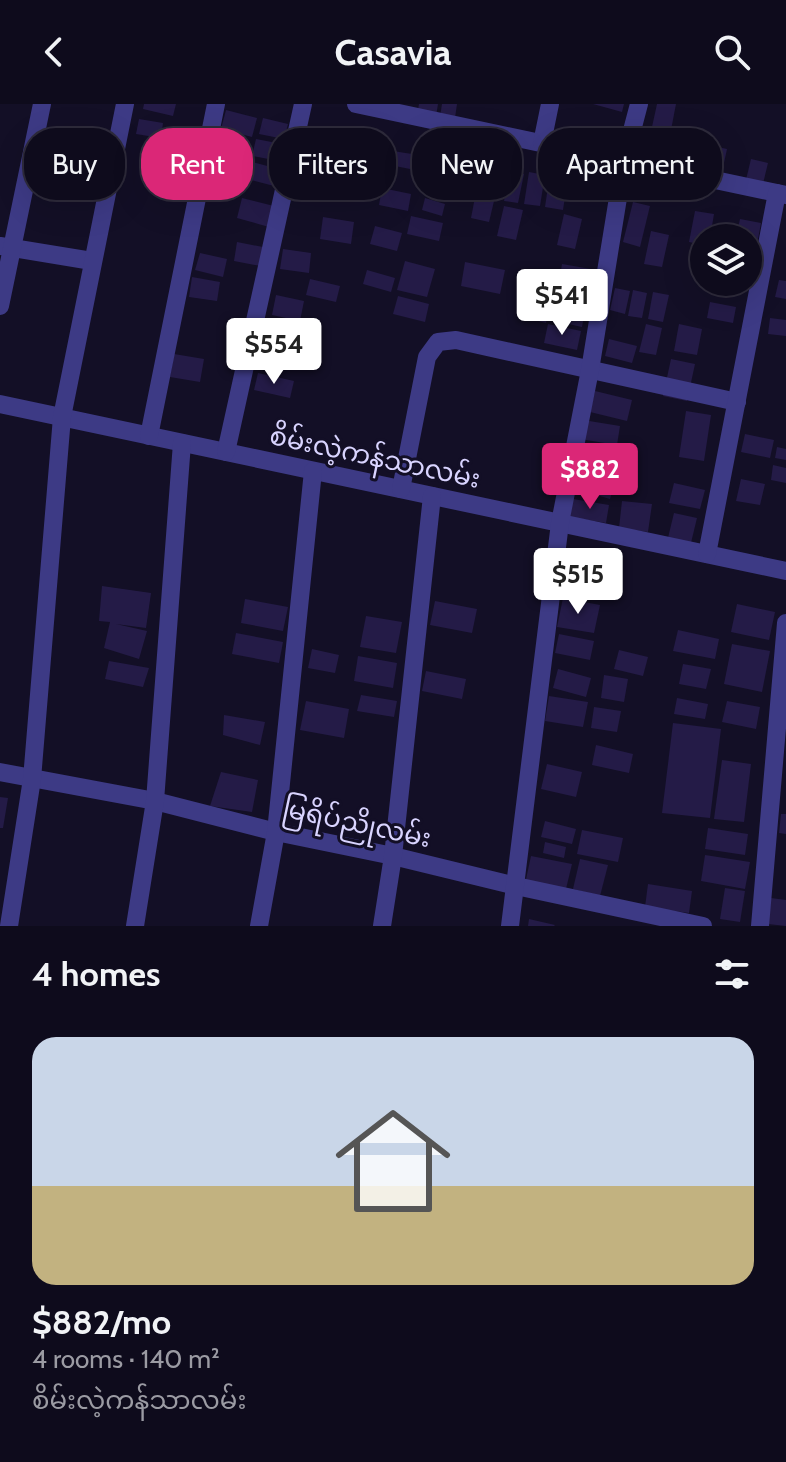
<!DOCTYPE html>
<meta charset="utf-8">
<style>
body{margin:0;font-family:Cabin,"Noto Sans Myanmar",sans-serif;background:#1c1929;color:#f1f3f6;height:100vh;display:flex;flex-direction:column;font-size:30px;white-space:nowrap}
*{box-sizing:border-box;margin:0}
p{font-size:26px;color:#9b9ba3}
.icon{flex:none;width:44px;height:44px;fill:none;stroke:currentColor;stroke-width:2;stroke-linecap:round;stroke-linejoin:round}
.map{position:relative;height:822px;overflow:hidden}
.panel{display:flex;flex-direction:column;background:#0e0b1c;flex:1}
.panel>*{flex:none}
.guide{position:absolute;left:24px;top:24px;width:738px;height:72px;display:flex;gap:16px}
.buttons{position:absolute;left:690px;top:120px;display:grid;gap:16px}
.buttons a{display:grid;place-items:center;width:72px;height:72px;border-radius:50%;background:#0e0b1c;box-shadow:0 8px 32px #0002,0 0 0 2px #2e2b3b;font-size:40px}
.price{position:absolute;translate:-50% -68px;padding:0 18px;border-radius:8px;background:#fff;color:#222;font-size:26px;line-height:52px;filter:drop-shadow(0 2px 4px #0008)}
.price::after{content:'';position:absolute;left:50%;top:48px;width:24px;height:18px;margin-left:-12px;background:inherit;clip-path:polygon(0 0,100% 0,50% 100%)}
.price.on{background:#db2777;color:#fff}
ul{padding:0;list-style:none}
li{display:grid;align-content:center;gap:16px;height:424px;padding:0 32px}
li+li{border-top:2px solid #2e2b3b}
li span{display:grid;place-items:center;height:248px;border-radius:24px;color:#555}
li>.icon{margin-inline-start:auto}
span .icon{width:144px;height:144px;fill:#fffc;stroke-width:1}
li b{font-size:34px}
h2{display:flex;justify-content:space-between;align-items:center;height:96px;padding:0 32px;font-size:34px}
.chip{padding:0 28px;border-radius:32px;background:#0e0b1c;box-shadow:0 8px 32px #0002,0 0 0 2px #2e2b3b;font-size:28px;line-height:72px}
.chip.on{background:#db2777;color:#fff}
header{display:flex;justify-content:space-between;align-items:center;height:104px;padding:0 32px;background:#0e0b1c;font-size:36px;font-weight:800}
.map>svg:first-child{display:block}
</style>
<header><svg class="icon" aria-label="back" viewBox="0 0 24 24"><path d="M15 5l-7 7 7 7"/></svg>Casavia<svg class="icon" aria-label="search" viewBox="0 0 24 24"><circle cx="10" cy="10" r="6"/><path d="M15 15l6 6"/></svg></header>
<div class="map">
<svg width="786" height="822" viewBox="0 0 786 822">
<rect width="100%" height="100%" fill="#130f26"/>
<!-- building -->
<g fill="#241b47">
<path d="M144,0H176L173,12L143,5Z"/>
<path d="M419,0H438L435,19L416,16Z"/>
<path d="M442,0H457L454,21L439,19Z"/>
<path d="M593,0H624L622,8Z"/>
<path d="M657,0H676L671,26L652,23Z"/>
<path d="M226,6L257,14L252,33L221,25Z"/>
<path d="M263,14L288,20L284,35L259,30Z"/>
<path d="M139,15L163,19L161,34L136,30Z"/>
<path d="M590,25L620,33L615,52L585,44Z"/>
<path d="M650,28L666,32L657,66L642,61Z"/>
<path d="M256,35L282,40L279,57L252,52Z"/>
<path d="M338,38L369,43L364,76L333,70Z"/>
<path d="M708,41L727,45L720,77L701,74Z"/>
<path d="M393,47L418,51L415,66L390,61Z"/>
<path d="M301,49L329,54L326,71L298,66Z"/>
<path d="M751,55L768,59L761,88L744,84Z"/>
<path d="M486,57L505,61L499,91L481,88Z"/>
<path d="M252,58L279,65L274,82L247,75Z"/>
<path d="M510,67L524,70L518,99L504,97Z"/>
<path d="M529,68L545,71L540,102L524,100Z"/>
<path d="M550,69L568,73L563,106L545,103Z"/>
<path d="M382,84L411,90L408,107L379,101Z"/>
<path d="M476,88L495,93L489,118L471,114Z"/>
<path d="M242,94L274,102L269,123L237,114Z"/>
<path d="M425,94L445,100L442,112L422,106Z"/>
<path d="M633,98L650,102L640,143L623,138Z"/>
<path d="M504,102L523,106L516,136L497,132Z"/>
<path d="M695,107L714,110L710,134H704V141L689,138Z"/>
<path d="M564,110L582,115L575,145L557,141Z"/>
<path d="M411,112L443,119L439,137L407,130Z"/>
<path d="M323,113L354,118L351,140L320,135Z"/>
<path d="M740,115L761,119L755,151L748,150V134H736Z"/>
<path d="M375,122L402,129L397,147L370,140Z"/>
<path d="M651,127L669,131L662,163L644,160Z"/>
<path d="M237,138L263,143L260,162L234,157Z"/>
<path d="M283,145L311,149L309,169L280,165Z"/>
<path d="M200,149L227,155L223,173L195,166Z"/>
<path d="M405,157L435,165L427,193L397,186Z"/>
<path d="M465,158L505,166L500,190L461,182Z"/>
<path d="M562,160L591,165L588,183L559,178Z"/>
<path d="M367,166L395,174L391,188L363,180Z"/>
<path d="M192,173L220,178L217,197L189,193Z"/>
<path d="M310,175L340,182L336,198L306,191Z"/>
<path d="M779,176L786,177V195L775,193Z"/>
<path d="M615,184L630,187L625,210L610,206Z"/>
<path d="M633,186L647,189L642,214L628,212Z"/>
<path d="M653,188L669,191L663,218L648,215Z"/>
<path d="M276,191L304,197L300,217L272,211Z"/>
<path d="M398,192L429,200L425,218L393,210Z"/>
<path d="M532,195L550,199L546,219L527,214Z"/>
<path d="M710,198L736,203L733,219L707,214Z"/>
<path d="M553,201L585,207L582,223L550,216Z"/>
<path d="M770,214L786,216V232L768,230Z"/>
<path d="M548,220L581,227L577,246L544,239Z"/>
<path d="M646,220L662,224L656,251L639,248Z"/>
<path d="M679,220L702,225L697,251L674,247Z"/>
<path d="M266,234L301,240L298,258L263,252Z"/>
<path d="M609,235L637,242L632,259L605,252Z"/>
<path d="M174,250L204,255L200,278L170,273Z"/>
<path d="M671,255L695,260L687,297L663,292Z"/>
<path d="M258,269L294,277L290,294L254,286Z"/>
<path d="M595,287L632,296L627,317L590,308Z"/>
<path d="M686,307L711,311L704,357L679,353Z"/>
<path d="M583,316L620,322L617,341L580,335Z"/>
<path d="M745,330L774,336L770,354L741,348Z"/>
<path d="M777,343L786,345V356L775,354Z"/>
<path d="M773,361L786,364V379L771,376Z"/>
<path d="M582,365L616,375L610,395L576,385Z"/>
<path d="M741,375L765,380L760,401L736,397Z"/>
<path d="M674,379L705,386L700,405L669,399Z"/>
<path d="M573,395L609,401L606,419L570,413Z"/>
<path d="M622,397L652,400L648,428L619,424Z"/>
<path d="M674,409L697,414L689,447L666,442Z"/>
<path d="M102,482L151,489L146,524L116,520L147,527L139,555L104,544L110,518L99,517Z"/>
<path d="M563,494L600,501L594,529L557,523Z"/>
<path d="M245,495L288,503L283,527L241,519Z"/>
<path d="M435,497L477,505L472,529L430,521Z"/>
<path d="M737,500L775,508L769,536L731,528Z"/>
<path d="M366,512L402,518L396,549L360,543Z"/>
<path d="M678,526L719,535L715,555L673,547Z"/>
<path d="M236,529L283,538L279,559L232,550Z"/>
<path d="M559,530L594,537L590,556L555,549Z"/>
<path d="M732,540L770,547L762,588L724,580Z"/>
<path d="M312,545L339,551L335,569L308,564Z"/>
<path d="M619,546L648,553L643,572L614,565Z"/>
<path d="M358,552L397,559L393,584L354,577Z"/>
<path d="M109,557L149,564L143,583L105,575Z"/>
<path d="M683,560L711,565L706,585L679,580Z"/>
<path d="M558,565L591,574L586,593L553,584Z"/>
<path d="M426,567L466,575L462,595L422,587Z"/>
<path d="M604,571L628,575L624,598L601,594Z"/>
<path d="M361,591L397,597L394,613L357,607Z"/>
<path d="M549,592L588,598L583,623L545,617Z"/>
<path d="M677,594L708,600L705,615L674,610Z"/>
<path d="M306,597L349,605L344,634L300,626Z"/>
<path d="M727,597L760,603L756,625L722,618Z"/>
<path d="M594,603L621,607L617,628L591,624Z"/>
<path d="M224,611L265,618L260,641L223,631Z"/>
<path d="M673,619L721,625L710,714L662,709Z"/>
<path d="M596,641L633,650L629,669L592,661Z"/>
<path d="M722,656L751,660L744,718L714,715Z"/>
<path d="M547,660L582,668L576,693L541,685Z"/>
<path d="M221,668L258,676L252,708L210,702Z"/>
<path d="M0,693L8,694L3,724H0Z"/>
<path d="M781,710H786V730L779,729Z"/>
<path d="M545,717L576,725L572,740L541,733Z"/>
<path d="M708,724L748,730L745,751L705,745Z"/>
<path d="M582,726L623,734L618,758L577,750Z"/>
<path d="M545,738L566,743L564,754L543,749Z"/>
<path d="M705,751L750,758L745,785L701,777Z"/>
<path d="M531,752L572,760L565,789L525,780Z"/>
<path d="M580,755L608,761L600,792L573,785Z"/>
<path d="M648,780L692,787L689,809L645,803Z"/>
<path d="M725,784L745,787L740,818L720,815Z"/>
<path d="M771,794L786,796V822L768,820Z"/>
<path d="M529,815L555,821L554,822H528Z"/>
</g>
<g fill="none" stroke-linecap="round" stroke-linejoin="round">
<!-- street -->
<g stroke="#3d3a85" stroke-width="18">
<path d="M356,0L786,91"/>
<path d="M542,39L550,0"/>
<path d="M0,142L92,157"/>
<path d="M0,202L42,0"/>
<path d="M0,300L786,467"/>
<path d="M149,332L216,0"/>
<path d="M226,348L303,0"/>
<path d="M401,385L427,253L438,238L456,236L737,298"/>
<path d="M707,450L777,89"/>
<path d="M0,668L155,697L276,728L393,752L516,782L703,822"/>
<path d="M9,822L32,675L62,313L125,0"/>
<path d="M135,822L155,697L182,339"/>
<path d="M259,822L276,728L313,367"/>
<path d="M382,822L393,752L432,392"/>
<path d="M510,822L560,419L590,266L624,57L639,0"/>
<path d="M760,822L786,519"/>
</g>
</g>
<g text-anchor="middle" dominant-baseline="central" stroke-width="6" stroke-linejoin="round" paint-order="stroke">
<!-- street labels -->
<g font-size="26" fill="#d9d4ff" stroke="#130f26">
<text transform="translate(375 353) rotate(12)">စိမ်းလဲ့ကန်သာလမ်း</text>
<text transform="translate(357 719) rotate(12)">မြရိပ်ညိုလမ်း</text>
</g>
</g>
</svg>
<div class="buttons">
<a><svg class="icon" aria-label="layers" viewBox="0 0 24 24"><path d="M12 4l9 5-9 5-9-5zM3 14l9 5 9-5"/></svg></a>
</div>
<b class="price" style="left:562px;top:233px">$541</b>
<b class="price" style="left:274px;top:282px">$554</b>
<b class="price on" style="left:590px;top:407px">$882</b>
<b class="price" style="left:578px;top:512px">$515</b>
<div class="guide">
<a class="chip">Buy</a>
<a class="chip on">Rent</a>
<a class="chip">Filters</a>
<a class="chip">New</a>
<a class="chip">Apartment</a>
</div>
</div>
<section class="panel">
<h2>4 homes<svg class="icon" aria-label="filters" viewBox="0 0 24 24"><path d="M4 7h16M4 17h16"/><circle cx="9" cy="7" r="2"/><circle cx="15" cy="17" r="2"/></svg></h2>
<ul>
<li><span style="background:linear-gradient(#c9d6e8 60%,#c2b280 0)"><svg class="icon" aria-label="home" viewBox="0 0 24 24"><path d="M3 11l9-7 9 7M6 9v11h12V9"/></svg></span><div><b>$882/mo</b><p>4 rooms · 140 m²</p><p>စိမ်းလဲ့ကန်သာလမ်း</p></div></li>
</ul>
</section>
